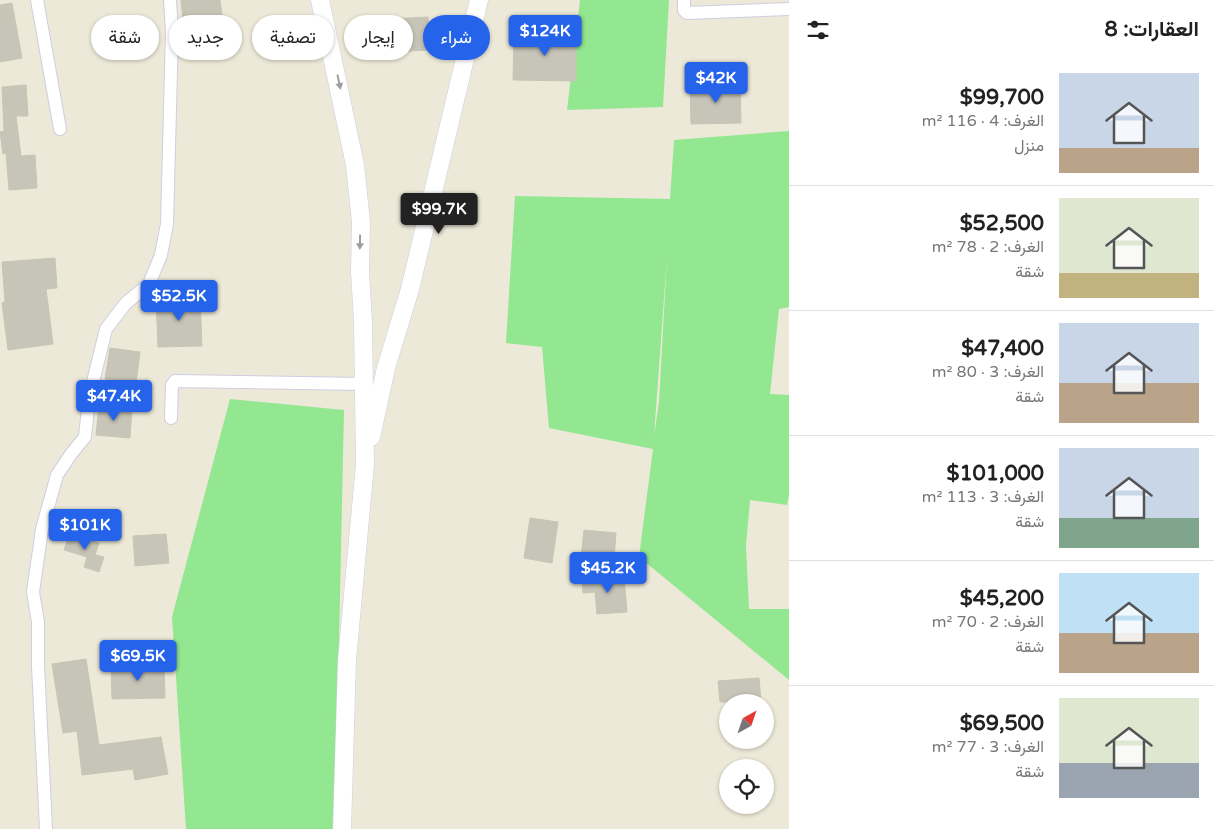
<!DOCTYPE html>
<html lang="ar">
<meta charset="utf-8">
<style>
body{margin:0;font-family:"Varela Round",Vazirmatn,sans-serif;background:#f6f6f6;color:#222;direction:rtl;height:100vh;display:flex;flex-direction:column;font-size:19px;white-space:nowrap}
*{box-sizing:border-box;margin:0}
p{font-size:16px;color:#767676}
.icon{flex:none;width:28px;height:28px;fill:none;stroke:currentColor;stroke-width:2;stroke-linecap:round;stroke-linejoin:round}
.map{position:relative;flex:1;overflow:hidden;direction:ltr}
.details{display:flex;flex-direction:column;background:#fff;width:425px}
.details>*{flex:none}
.hud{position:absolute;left:15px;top:15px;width:475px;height:45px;direction:rtl;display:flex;gap:10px}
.needle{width:32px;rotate:40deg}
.buttons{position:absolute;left:719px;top:694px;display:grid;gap:10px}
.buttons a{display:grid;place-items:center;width:55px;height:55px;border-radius:50%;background:#fff;box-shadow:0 1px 4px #0004;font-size:25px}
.price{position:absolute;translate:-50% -42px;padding:0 11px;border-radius:5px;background:#2563eb;color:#fff;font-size:16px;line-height:32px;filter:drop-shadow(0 1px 2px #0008)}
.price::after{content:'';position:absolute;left:50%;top:30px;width:15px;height:11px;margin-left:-8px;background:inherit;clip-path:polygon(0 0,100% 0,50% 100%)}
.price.current{background:#222;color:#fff}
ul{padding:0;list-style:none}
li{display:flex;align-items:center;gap:15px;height:125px;padding:0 15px}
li+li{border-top:1px solid #e0e0e0}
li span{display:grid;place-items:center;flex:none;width:140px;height:100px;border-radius:0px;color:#555}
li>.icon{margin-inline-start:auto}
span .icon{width:60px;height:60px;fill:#fffc;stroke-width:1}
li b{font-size:21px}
h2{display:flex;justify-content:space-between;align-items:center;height:60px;padding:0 15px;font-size:21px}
.pill{padding:0 18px;border-radius:22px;background:#fff;box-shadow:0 1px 4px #0004;font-size:18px;line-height:45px}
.pill.current{background:#2563eb;color:#fff}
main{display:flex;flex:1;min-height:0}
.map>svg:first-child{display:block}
</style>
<main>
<section class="details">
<h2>العقارات: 8<svg class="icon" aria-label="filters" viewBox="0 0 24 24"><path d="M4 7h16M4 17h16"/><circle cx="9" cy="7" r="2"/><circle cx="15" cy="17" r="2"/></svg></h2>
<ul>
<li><span style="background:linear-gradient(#c9d6e8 75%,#b9a48a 0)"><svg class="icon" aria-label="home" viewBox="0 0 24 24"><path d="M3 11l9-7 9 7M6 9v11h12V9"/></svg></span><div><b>$99,700</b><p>الغرف: 4 · 116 m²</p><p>منزل</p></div></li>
<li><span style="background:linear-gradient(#dfe7d0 75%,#c2b280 0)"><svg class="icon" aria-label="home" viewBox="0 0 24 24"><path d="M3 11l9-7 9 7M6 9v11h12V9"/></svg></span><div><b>$52,500</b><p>الغرف: 2 · 78 m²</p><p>شقة</p></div></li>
<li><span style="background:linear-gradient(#c9d6e8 60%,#b9a48a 0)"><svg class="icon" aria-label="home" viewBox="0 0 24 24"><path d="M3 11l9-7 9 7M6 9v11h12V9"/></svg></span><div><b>$47,400</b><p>الغرف: 3 · 80 m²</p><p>شقة</p></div></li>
<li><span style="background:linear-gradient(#c9d6e8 70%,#7fa58c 0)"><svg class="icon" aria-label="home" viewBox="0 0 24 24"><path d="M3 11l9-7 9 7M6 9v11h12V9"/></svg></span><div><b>$101,000</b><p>الغرف: 3 · 113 m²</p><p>شقة</p></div></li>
<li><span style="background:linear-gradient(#bfe0f5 60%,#b9a48a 0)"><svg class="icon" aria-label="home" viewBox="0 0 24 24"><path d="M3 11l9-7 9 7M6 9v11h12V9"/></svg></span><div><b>$45,200</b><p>الغرف: 2 · 70 m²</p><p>شقة</p></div></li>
<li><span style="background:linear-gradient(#dfe7d0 65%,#9aa5b1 0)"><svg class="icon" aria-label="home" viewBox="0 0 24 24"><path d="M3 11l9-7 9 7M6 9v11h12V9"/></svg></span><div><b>$69,500</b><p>الغرف: 3 · 77 m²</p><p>شقة</p></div></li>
</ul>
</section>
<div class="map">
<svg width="789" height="829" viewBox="0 0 789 829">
<rect width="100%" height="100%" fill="#ece9d8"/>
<!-- green -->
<g fill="#93e790" fill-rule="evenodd">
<path d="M580,0H669L663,107L567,110Z"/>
<path d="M789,131V307L779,309L770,394L789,395V495L787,505L750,500L746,546L749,609H789V680L639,557L653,449L549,428L542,347L506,343L515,196L670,199L674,140ZM667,257L659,402L654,436Z"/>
<path d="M230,399L344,410L335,829H186L172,617Z"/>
</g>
<!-- building -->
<g fill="#c7c5b8" stroke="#c7c6b2">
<path d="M181,0H220L222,15L183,20Z"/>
<path d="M12,3L22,58L0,62V5Z"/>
<path d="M428,17L429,50L352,54L351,32H365L369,20Z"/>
<path d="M514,32L576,33V81L513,80Z"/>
<path d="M740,83L741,123L691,124L690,84Z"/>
<path d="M26,85L28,116H16L21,156L35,155L37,188L9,190L6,153L3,154L0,132L4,131L2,87Z"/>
<path d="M55,258L57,288L46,289L53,344L8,350L2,303L5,302L2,262Z"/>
<path d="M200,297L202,346L158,347L156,298Z"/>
<path d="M110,348L140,352L136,384L105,379Z"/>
<path d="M99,405L132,408L130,438L96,435Z"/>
<path d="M530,518L558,522L552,563L524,558Z"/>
<path d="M584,530L616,533L614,559L581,557Z"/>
<path d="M70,533L99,543L95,555L104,557L99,572L84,567L87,557L64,550Z"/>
<path d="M166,534L169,563L135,566L133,536Z"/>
<path d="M624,576L627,612L597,614L595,592L583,593L582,580Z"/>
<path d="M86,659L99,745L161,737L168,774L135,780L133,769L82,775L77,731L63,733L52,664Z"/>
<path d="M164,664L165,698L112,699L111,666Z"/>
<path d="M759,678L761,702H720L718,681Z"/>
</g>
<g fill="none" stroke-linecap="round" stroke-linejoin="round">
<defs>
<g id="street">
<path d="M37,0L60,129"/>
<path d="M684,0V10L687,13L789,9"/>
<path d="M171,418L172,385L175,381L363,384"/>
<path d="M46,829L38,666V622L33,592L42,529L57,475L71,454L85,437L89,398L106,329L126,303L149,284L161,255L167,224L172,32L170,0"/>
</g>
<g id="secondary">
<path d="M320,0L355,165L361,222L360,272L363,322L365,464L347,660L342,829"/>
<path d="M371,437L386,368L410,289L479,0"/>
</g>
</defs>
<!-- street casing -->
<use href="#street" stroke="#d0cde2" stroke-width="14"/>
<!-- secondary casing -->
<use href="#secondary" stroke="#d0cde2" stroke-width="19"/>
<!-- street -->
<use href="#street" stroke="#fff" stroke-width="12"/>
<!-- secondary -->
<use href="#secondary" stroke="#fff" stroke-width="18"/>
</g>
<!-- one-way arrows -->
<defs><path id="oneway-solid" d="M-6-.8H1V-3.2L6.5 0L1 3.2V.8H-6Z" transform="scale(1.25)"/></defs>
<g fill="#9e9e9e">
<use href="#oneway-solid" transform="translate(339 82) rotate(78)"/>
<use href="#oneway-solid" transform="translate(360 242) rotate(91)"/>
</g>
</svg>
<div class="buttons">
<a><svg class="needle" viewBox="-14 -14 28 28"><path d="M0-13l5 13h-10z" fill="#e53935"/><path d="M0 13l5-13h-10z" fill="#767676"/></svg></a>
<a><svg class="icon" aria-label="locate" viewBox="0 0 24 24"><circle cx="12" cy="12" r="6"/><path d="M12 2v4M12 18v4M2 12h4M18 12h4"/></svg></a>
</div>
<b class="price" style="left:545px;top:57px">$124K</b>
<b class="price" style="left:716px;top:104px">$42K</b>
<b class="price current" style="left:439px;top:235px">$99.7K</b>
<b class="price" style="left:179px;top:322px">$52.5K</b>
<b class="price" style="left:114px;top:422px">$47.4K</b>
<b class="price" style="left:85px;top:551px">$101K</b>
<b class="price" style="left:608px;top:594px">$45.2K</b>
<b class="price" style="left:138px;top:682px">$69.5K</b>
<div class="hud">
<a class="pill current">شراء</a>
<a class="pill">إيجار</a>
<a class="pill">تصفية</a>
<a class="pill">جديد</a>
<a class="pill">شقة</a>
</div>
</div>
</main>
